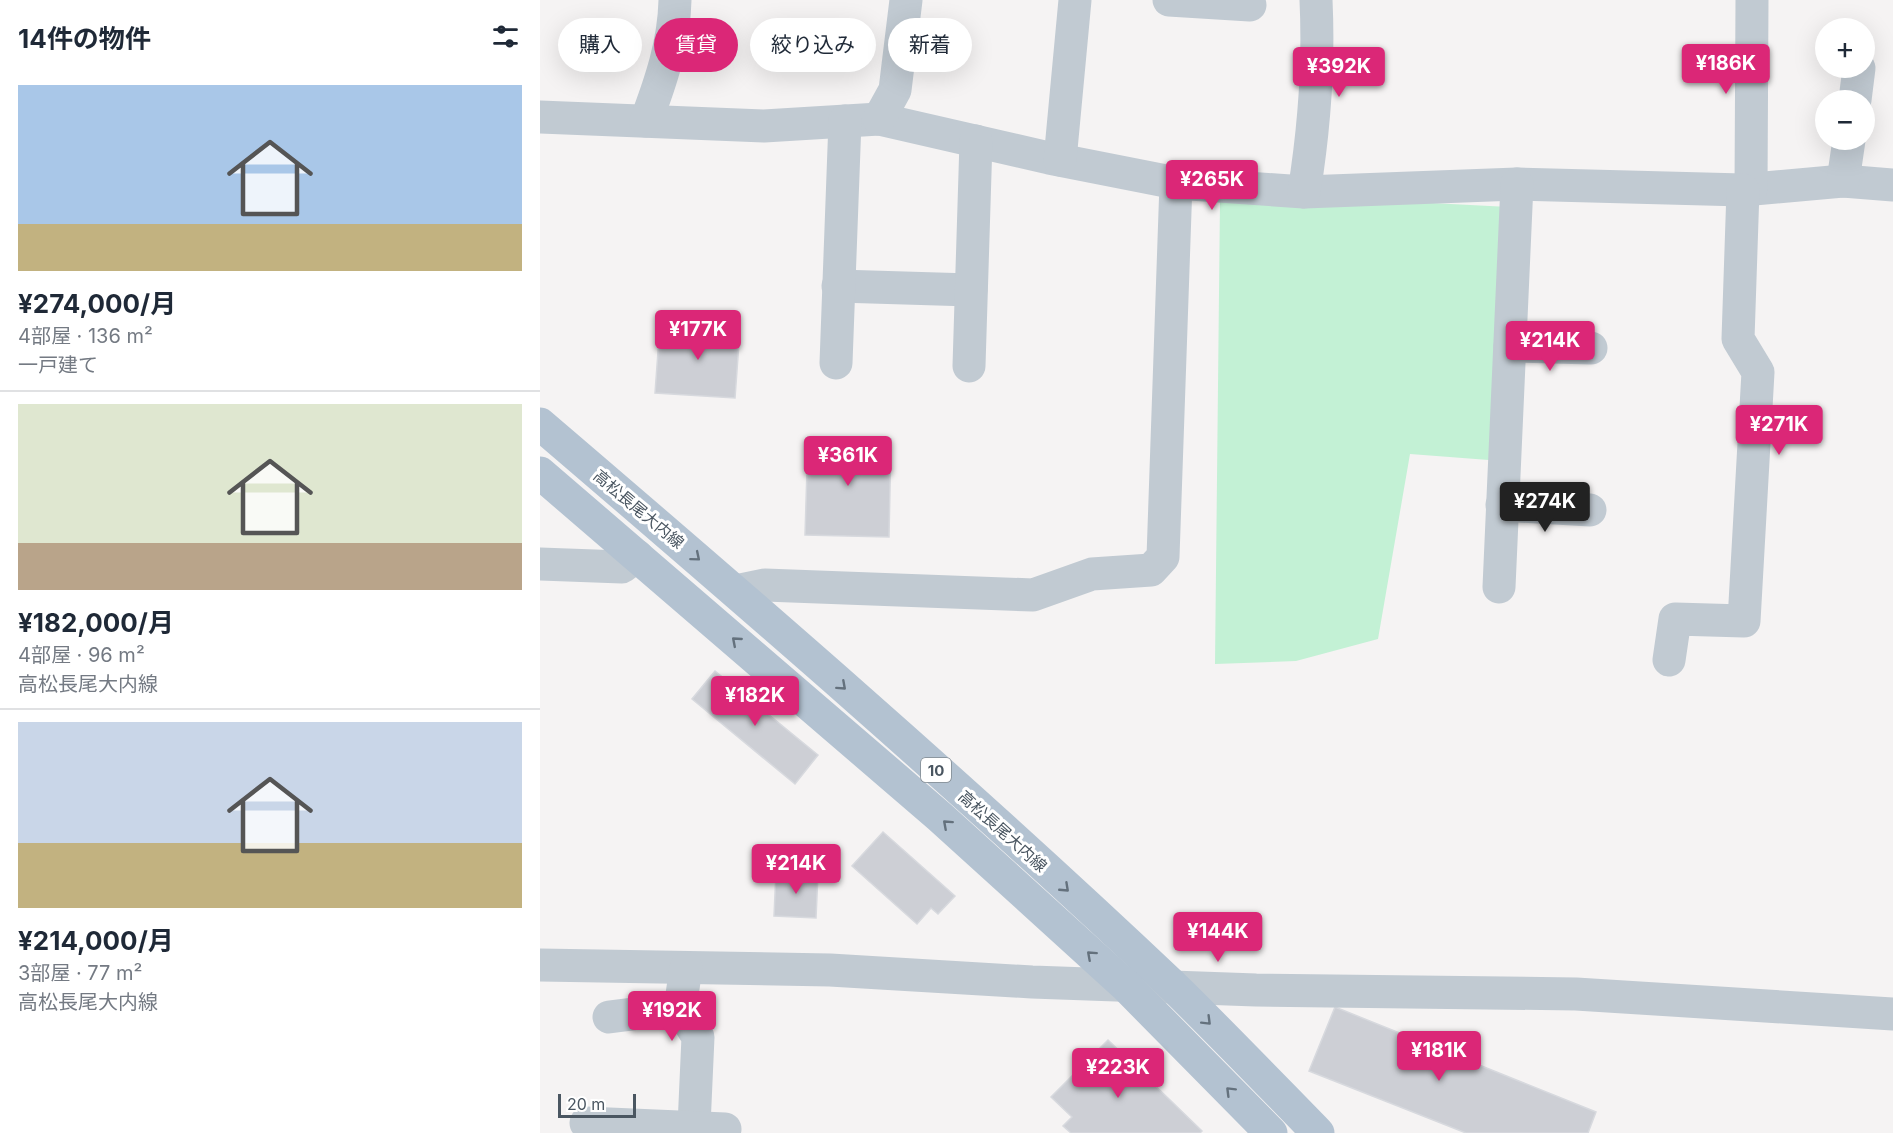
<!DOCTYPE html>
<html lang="ja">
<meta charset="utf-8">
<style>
body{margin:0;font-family:Inter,"Noto Sans JP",sans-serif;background:#f6f6f7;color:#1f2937;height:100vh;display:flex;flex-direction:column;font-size:22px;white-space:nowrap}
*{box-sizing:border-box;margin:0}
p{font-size:20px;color:#747a83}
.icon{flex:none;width:33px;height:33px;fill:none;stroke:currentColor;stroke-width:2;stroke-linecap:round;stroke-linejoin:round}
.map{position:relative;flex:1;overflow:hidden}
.sheet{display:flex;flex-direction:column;background:#fff;width:540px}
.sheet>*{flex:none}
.hud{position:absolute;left:18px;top:18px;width:570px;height:54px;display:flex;gap:12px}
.buttons{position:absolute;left:1275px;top:18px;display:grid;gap:12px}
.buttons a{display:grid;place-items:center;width:60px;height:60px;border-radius:50%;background:#fff;box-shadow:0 6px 24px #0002;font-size:30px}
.scale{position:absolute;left:18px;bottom:15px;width:78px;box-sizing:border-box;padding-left:6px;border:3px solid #4a5661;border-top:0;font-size:16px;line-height:21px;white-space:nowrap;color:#4a5661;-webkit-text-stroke:4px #fff;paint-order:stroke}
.price{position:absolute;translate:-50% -51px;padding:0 14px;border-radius:6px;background:#db2777;color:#fff;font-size:20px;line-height:39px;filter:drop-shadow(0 2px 3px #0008)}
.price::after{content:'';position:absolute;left:50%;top:36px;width:18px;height:14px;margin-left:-9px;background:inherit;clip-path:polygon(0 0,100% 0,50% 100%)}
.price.selected{background:#222;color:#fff}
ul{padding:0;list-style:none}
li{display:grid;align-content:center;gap:12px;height:318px;padding:0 18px}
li+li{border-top:2px solid #e0e1e3}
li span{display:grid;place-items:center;height:186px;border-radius:0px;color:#555}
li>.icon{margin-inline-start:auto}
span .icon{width:108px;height:108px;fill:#fffc;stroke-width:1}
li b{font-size:26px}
h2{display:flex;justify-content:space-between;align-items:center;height:72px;padding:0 18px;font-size:26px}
.tag{padding:0 21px;border-radius:27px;background:#fff;box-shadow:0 6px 24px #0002;font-size:21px;line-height:54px}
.tag.selected{background:#db2777;color:#fff}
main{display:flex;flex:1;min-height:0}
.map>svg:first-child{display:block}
</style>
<main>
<section class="sheet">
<h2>14件の物件<svg class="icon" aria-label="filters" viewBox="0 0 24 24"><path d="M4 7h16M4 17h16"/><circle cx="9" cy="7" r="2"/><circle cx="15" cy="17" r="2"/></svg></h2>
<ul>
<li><span style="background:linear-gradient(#a9c7e8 75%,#c2b280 0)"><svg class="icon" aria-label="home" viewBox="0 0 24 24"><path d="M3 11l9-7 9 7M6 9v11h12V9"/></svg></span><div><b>¥274,000/月</b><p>4部屋 · 136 m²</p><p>一戸建て</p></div></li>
<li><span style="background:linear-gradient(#dfe7d0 75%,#b9a48a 0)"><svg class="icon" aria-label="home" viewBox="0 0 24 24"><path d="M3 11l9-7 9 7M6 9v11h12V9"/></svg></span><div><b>¥182,000/月</b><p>4部屋 · 96 m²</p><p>高松長尾大内線</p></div></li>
<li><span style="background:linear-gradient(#c9d6e8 65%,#c2b280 0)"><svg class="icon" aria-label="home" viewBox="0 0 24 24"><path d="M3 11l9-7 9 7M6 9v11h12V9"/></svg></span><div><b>¥214,000/月</b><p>3部屋 · 77 m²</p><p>高松長尾大内線</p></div></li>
</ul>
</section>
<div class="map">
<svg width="1353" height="1133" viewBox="0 0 1353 1133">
<rect width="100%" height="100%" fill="#f5f3f3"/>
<!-- green -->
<path fill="#c3f1d5" d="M680,200L872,202L969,207L962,461L870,454L838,639L756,661L675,664Z"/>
<!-- building -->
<g fill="#cdcfd5" stroke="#d7d9de" stroke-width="1.5">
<path d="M120,324L200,329L195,398L115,393Z"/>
<path d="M268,437L351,439L349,537L265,535Z"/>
<path d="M175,671L278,755L255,784L152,699Z"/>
<path d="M343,832L415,896L398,914L391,908L377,924L312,866Z"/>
<path d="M236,872L278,874L276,918L234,916Z"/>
<path d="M795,1007L1056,1112L1048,1133H926L769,1071Z"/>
<path d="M568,1040L662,1131L660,1133H531L523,1126L532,1117L511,1097Z"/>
</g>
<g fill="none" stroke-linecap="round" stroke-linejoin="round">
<!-- minor -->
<g stroke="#c1cad2" stroke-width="33">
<path d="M629,0L710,5"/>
<path d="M1315,100L1319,68"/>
<path d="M0,117L224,126L339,119L509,158L636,183L764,192L977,184L1203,190L1303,181L1353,185"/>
<path d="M339,119L355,90L366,0"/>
<path d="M106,121C121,81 134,43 135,0"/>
<path d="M520,160L535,0"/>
<path d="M1303,181L1309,140"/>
<path d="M1211,189L1212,0"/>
<path d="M764,192C774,130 779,63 776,0"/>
<path d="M298,286L431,290"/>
<path d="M970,346L1051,348"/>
<path d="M296,363L305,121"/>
<path d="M429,366L436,141"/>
<path d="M962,505L1050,510"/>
<path d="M0,564L82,567L97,556"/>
<path d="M959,587L977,184"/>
<path d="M196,591L225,585L493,595L552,574L611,570L623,557L636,183"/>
<path d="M1129,660L1135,619L1204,621L1218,372L1198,339L1203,190"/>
<path d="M0,965L290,970L492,982L716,990L1036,994L1353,1014"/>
<path d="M146,968L140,1008L158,1037L154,1126"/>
<path d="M69,1017L140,1008"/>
<path d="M46,1123L185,1129"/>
</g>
<!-- major -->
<g stroke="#b3c2d1" stroke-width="33">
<path d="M0,424C214,607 428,792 633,986C682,1034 730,1084 778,1133"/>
<path d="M0,473L400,817L585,985L731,1133"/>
</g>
</g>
<!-- one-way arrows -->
<defs><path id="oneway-chevron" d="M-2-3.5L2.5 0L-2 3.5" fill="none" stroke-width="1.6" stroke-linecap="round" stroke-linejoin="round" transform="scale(1.5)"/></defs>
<g stroke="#64717d">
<use href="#oneway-chevron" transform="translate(156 557) rotate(40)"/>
<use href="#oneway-chevron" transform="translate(196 641) rotate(-139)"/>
<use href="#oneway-chevron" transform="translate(302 686) rotate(42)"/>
<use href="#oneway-chevron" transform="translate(407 824) rotate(-138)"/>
<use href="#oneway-chevron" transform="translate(525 888) rotate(43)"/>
<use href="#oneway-chevron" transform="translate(551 955) rotate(-138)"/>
<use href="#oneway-chevron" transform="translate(667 1021) rotate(45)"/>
<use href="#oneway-chevron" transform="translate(690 1091) rotate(-135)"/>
</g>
<g text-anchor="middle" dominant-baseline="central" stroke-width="6" stroke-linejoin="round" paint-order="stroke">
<!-- shield labels -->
<rect fill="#fff" stroke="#808990" stroke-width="1.5" x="381" y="758" width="30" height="24" rx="4.5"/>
<g font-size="15" font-weight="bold" fill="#4a5661">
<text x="396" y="770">10</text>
</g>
<!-- street labels -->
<g font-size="16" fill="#4a5661" stroke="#fff">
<text transform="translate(99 509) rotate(40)">高松長尾大内線</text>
<text transform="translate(463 831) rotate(42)">高松長尾大内線</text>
</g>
</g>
</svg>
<div class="buttons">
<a>+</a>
<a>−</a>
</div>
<div class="scale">20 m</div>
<b class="price" style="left:1186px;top:95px">¥186K</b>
<b class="price" style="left:799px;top:98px">¥392K</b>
<b class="price" style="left:672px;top:211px">¥265K</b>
<b class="price" style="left:158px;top:361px">¥177K</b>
<b class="price" style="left:1010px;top:372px">¥214K</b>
<b class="price" style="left:1239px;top:456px">¥271K</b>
<b class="price" style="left:308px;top:487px">¥361K</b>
<b class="price selected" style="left:1005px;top:533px">¥274K</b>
<b class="price" style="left:215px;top:727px">¥182K</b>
<b class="price" style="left:256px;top:895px">¥214K</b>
<b class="price" style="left:678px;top:963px">¥144K</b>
<b class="price" style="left:132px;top:1042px">¥192K</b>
<b class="price" style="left:899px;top:1082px">¥181K</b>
<b class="price" style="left:578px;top:1099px">¥223K</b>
<div class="hud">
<a class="tag">購入</a>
<a class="tag selected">賃貸</a>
<a class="tag">絞り込み</a>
<a class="tag">新着</a>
</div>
</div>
</main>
